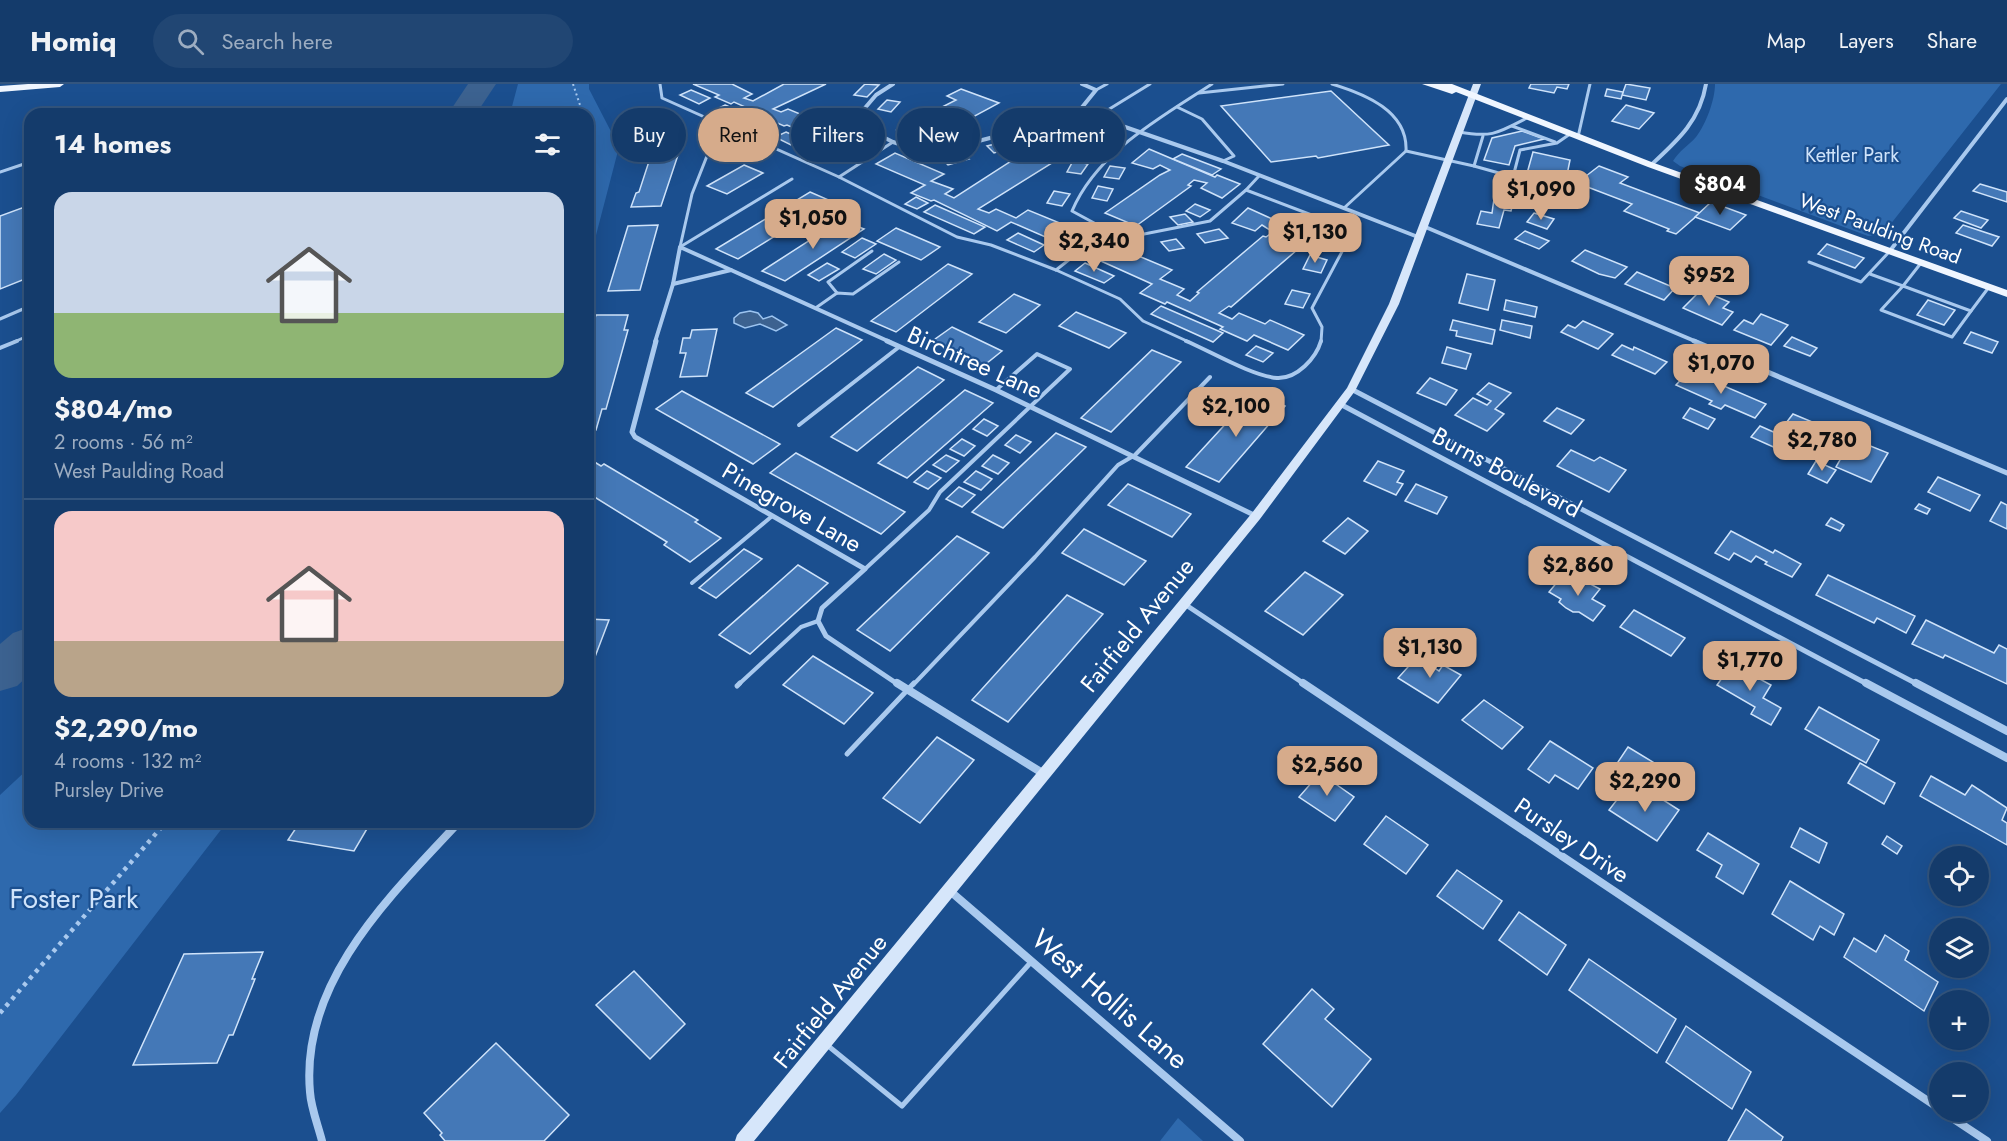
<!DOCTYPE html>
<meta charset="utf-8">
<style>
body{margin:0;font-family:Jost,sans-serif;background:#214673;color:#f1f3f6;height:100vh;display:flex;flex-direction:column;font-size:22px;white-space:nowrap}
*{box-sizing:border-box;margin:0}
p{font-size:20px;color:#9dadc1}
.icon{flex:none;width:33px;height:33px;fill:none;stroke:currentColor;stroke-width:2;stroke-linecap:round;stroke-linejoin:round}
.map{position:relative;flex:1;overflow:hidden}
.panel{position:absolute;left:24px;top:24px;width:570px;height:720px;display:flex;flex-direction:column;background:#143b6b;border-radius:18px;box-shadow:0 6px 24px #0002,0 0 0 2px #33557e}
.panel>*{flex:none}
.hud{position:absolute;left:612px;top:24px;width:570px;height:54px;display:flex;gap:12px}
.fabs{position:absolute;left:1929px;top:762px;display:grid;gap:12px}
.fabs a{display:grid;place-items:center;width:60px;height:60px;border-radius:50%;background:#143b6b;box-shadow:0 6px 24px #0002,0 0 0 2px #33557e;font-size:30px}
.price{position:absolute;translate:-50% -51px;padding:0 14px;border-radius:12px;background:#d6ab8b;color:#111;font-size:20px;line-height:39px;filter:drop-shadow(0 2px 3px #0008)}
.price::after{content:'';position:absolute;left:50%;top:36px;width:18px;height:14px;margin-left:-9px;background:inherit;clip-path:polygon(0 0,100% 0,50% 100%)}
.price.current{background:#222;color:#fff}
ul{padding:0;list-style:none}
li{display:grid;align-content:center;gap:12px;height:318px;padding:0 30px}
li+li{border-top:2px solid #33557e}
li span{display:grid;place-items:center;height:186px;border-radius:18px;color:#555}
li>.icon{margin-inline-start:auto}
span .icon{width:108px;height:108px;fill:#fffc;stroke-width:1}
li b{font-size:26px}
h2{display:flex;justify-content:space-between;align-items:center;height:72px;padding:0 30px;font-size:26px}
.chip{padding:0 21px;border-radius:27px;background:#143b6b;box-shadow:0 6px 24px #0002,0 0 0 2px #33557e;font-size:21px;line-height:54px}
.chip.current{background:#d6ab8b;color:#111}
header{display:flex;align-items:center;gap:36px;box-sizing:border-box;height:84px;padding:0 30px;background:#143b6b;border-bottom:2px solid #33557e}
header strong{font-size:28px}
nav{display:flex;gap:33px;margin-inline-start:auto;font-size:21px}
.search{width:420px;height:54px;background:#214673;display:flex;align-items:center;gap:15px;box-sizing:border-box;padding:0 21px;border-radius:33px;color:#9dadc1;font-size:22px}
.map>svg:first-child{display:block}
</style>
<header>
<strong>Homiq</strong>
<div class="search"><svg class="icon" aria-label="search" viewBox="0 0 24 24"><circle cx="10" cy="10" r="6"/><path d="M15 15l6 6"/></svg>Search here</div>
<nav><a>Map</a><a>Layers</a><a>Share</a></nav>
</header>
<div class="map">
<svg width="2007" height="1057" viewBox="0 0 2007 1057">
<rect width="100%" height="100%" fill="#1b4f8f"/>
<!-- green -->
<g fill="#2e69ad">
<path d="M518,0H589V5L619,63L588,182V30H510Z"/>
<path d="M1715,0H2001L1882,151L1868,152L1680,82L1673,77C1679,67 1689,61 1696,53C1706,40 1715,16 1715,0Z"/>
<path d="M30,683V738H227L16,1011L0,1029V711Z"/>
<path d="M1178,1034L1203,1057H1160Z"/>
</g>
<!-- water -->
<path fill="#3c6290" stroke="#9cc4f0" stroke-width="1.5" d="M750,227L758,229L763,235L772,232L787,241L776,247L760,240L745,244L734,239V234L740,229Z"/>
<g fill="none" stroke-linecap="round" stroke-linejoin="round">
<!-- river -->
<g fill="#3c6290" fill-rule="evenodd">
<path d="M468,0H496L476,30H448Z"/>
<path d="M30,543V590L17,602L0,607V560L13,549Z"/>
</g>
</g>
<!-- building -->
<g fill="#4478b7" stroke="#cfe3fa" stroke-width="1.5">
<path d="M693,0H732L752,10L744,14L753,17L784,0H826L773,25L781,28L788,25L873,60L855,70L787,41L784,42L768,35L770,34L734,18L731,20L715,13L719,11Z"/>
<path d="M865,0L879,1L867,13L854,11Z"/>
<path d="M1531,0H1569L1567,5L1557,3L1554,9L1529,4Z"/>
<path d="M1626,0L1650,4L1646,16L1622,11Z"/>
<path d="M961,5L999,19L973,33L968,31L922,57L897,46L956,16L947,12Z"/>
<path d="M1607,5L1623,8L1621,15L1605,12Z"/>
<path d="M691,6L710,14L699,20L680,11Z"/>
<path d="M1331,7L1389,61L1318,74L1316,72L1271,78L1221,22Z"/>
<path d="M887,16L900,18L891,28L878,25Z"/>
<path d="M725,21L765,38L754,44L715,26Z"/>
<path d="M1626,21L1654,29L1639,45L1612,37Z"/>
<path d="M839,26L852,29L846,35L832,33Z"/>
<path d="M1075,43L1097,51L978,125L989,129L996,125L1016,134L1028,126L1084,149L1066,162L1011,138L997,147L934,116L931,117L911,109L925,101L876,80L895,69L944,90L931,97L953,105L945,110L954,114L1050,52L1056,55Z"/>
<path d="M682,47L679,59H682L661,122L631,123L636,109L639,108L655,59L652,60L656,48Z"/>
<path d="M972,47L979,53L959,58L952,51Z"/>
<path d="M1522,47L1544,55L1515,62L1509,81L1484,76L1492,54Z"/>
<path d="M786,48L802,55L791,61L775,53Z"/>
<path d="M1007,57L1014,63L994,69L987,62Z"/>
<path d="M1100,58L1113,63L1103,69L1091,64Z"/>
<path d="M822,64L838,71L828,77L811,70Z"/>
<path d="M1149,65L1215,93L1217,91L1240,100L1222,114L1201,104L1207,99L1194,96L1188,101L1191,102L1136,142L1105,129L1160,91L1170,86L1160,81L1153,85L1132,79Z"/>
<path d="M1533,68L1570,76L1566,96L1554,94L1553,98L1526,93Z"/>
<path d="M962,69L969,75L948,81L941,74Z"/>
<path d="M1182,70L1221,85L1212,91L1173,75Z"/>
<path d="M1073,77L1088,80L1081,90L1067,88Z"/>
<path d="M744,81L763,89L727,110L707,102Z"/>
<path d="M1110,82L1125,84L1119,95L1104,93Z"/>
<path d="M1599,82L1628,93L1620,99L1700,129L1676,150L1667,147L1669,145L1624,127L1632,120L1577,99Z"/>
<path d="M1980,100L2007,108V118L1973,107Z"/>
<path d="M1098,102L1113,105L1107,117L1092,114Z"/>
<path d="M1054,107L1070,110L1062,122L1047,119Z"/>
<path d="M810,108L831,117L738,175L716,165Z"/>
<path d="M916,113L928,119L917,125L905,120Z"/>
<path d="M1494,115L1513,119L1511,127L1504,126L1499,144L1477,140L1481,127L1492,129Z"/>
<path d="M1711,118L1746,131L1730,146L1695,133Z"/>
<path d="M1195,120L1210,126L1200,133L1186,127Z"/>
<path d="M30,121V193L0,205V132Z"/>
<path d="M935,121L985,143L974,150L924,128Z"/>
<path d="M1248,124L1312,153L1231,223L1229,222L1219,229L1232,235L1239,229L1265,240L1270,236L1304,251L1288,266L1254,251L1247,257L1220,245L1223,243L1167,218L1165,220L1140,209L1152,200L1092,173L1110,160L1172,186L1160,195L1184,205L1177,211L1190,217L1199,209L1197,208L1263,152L1266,153L1273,148L1262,141L1255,147L1232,139Z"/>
<path d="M1961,127L1988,136L1981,144L1954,134Z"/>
<path d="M1534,129L1554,135L1547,145L1527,138Z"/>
<path d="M1185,130L1193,138L1178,141L1170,133Z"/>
<path d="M1288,131L1318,142L1309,149L1280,138Z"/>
<path d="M841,136L864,145L785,197L762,187Z"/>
<path d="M658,141L640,206L608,207L628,142Z"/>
<path d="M1963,141L1999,153L1992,162L1956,149Z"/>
<path d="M896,144L940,163L921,176L877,157Z"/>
<path d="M1219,145L1228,154L1205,159L1197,150Z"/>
<path d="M1525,147L1549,157L1539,165L1515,155Z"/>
<path d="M1018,149L1044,161L1034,168L1007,156Z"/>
<path d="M862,154L876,160L855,174L842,168Z"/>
<path d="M1176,155L1184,164L1169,167L1161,158Z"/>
<path d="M1827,160L1864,174L1855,184L1818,170Z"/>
<path d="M1585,166L1627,183L1615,194L1599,190L1572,177Z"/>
<path d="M884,170L896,176L876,190L863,185Z"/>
<path d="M1310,171L1327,176L1321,189L1303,185Z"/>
<path d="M827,179L839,185L819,197L808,191Z"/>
<path d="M1085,179L1114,192L1104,199L1075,187Z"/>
<path d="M948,180L972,190L896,248L871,237Z"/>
<path d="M1637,188L1675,204L1664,216L1625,200Z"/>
<path d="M1467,190L1495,196L1488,226L1459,219Z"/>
<path d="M1292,206L1310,210L1303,224L1285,220Z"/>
<path d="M1701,206L1729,218L1723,224L1733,228L1722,241L1683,224Z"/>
<path d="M1014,210L1040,221L1006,249L979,238Z"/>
<path d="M1506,216L1537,223L1535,233L1504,226Z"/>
<path d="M1928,216L1955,226L1944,241L1917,231Z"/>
<path d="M1161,222L1223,249L1213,258L1151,230Z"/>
<path d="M1076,228L1126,249L1109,264L1059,242Z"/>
<path d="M1761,230L1788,241L1771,261L1734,246L1744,236L1753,240Z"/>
<path d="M596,231H628L624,246H628L606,325H602L596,346H588V269L594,250H590Z"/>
<path d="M1453,236L1495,246L1492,260L1456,252L1457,247L1450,246Z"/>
<path d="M1502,236L1532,242L1530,254L1500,246Z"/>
<path d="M1583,237L1613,250L1598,265L1561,248L1568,241L1575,244Z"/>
<path d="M952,243L1002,267L982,283L931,258Z"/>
<path d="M836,244L862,256L773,323L746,309Z"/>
<path d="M717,245L707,292L680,293L686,269H680L683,254H690L692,246Z"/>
<path d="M1971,248L1998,258L1992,269L1964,259Z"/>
<path d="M1792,253L1817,264L1810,272L1784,262Z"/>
<path d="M1622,261L1633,266L1634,263L1667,278L1655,290L1612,271Z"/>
<path d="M1256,262L1273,269L1263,278L1246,271Z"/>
<path d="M1447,263L1471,270L1466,285L1442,279Z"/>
<path d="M1152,266L1181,278L1111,348L1081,334Z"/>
<path d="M918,283L944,296L857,367L831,353Z"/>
<path d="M1689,287L1766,320L1755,334L1725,321L1721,325L1709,320L1712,317L1676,301Z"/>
<path d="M1430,294L1457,306L1446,321L1417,309Z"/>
<path d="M1489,299L1511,309L1495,325L1504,330L1487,347L1455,331L1473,314L1487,321L1491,317L1477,310Z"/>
<path d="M965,306L993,319L907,394L878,379Z"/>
<path d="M682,307L780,360L753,380L656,325Z"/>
<path d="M1254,309L1285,322L1219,398L1186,383Z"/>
<path d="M1557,324L1584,336L1571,350L1544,337Z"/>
<path d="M1690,324L1715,335L1708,345L1683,334Z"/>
<path d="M1793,330L1822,342L1808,361L1779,348Z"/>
<path d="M984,335L998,342L987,352L973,345Z"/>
<path d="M1760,342L1787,354L1778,365L1751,353Z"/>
<path d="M1056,349L1086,363L1003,444L972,428Z"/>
<path d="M1016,351L1031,358L1020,369L1005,361Z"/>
<path d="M962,355L975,362L964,372L950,365Z"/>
<path d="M1858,357L1888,369L1871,398L1836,383L1848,362L1853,364Z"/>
<path d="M1571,366L1594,377L1600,373L1626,386L1609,408L1557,382Z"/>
<path d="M796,369L905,428L881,450L770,389Z"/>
<path d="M946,371L959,377L946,388L933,381Z"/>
<path d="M993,371L1009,379L998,390L982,382Z"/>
<path d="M588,374L601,382L604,380L698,436L695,438L721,454L690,478L664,461L667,458L588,409Z"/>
<path d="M1378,377L1404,387L1397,398L1403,400L1396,411L1364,397Z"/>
<path d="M1816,377L1836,386L1827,399L1808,390Z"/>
<path d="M927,387L941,394L928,405L914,398Z"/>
<path d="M976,387L992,395L981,406L964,398Z"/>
<path d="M1938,393L1980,411L1970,427L1928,408Z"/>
<path d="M1128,400L1191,430L1172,453L1108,421Z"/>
<path d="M1416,400L1447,413L1437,430L1405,417Z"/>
<path d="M959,403L975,411L962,423L946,415Z"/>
<path d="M2001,418L2007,421V445L1990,437Z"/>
<path d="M1919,420L1930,425L1927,430L1915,425Z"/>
<path d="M1348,434L1368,447L1345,470L1323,457Z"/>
<path d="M1831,434L1844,441L1840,447L1826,441Z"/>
<path d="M1084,445L1146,477L1124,501L1062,469Z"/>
<path d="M1731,447L1773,469L1775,466L1801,480L1792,493L1765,480L1767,478L1756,472L1751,478L1734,469L1729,476L1715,469Z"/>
<path d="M957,452L989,469L890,567L857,546Z"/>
<path d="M744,465L762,475L716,514L699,504Z"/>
<path d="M798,481L828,499L750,570L719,551Z"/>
<path d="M1305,488L1343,511L1303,551L1265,527Z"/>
<path d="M1563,491L1574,497L1577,493L1600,505L1592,515L1605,522L1593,537L1579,528H1573L1566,524L1559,518L1561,515L1549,508Z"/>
<path d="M1828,491L1915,532L1906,549L1877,534L1874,539L1816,511Z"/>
<path d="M1067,511L1103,530L1008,638L972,616Z"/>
<path d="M1634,526L1685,554L1671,572L1620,543Z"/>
<path d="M588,535L609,536L590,586H588Z"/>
<path d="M1926,536L1994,569L1999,561L2007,565V600L1945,571L1943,574L1912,560Z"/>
<path d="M813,572L873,609L844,640L783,601Z"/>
<path d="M1417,573L1439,587L1443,581L1461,591L1438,619L1398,594Z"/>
<path d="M1732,580L1771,601L1763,614L1781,624L1771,641L1751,630L1755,623L1717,601Z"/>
<path d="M1484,616L1523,643L1502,665L1462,636Z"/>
<path d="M1819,623L1879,656L1866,679L1805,645Z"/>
<path d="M937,653L974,676L920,739L883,714Z"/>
<path d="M1550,657L1593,684L1578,705L1555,691L1549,699L1528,685Z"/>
<path d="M1628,663L1661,683L1647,704L1614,684Z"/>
<path d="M1860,679L1895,699L1884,720L1848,699Z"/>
<path d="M1320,689L1354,713L1335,737L1299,713Z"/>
<path d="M1931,692L1965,711L1972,701L2007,724L2002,736L2007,739V761L1920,712Z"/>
<path d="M1626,704L1648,718L1654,710L1679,726L1657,757L1609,726Z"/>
<path d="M1386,732L1428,761L1406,790L1364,760Z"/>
<path d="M300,738H375L371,744L368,743L354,767L288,756Z"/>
<path d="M1800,744L1827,759L1819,779L1791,763Z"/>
<path d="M1708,749L1759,780L1743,810L1716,793L1722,781L1697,766Z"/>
<path d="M1887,752L1902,762L1897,770L1882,760Z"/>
<path d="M1457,786L1502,817L1483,845L1437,812Z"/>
<path d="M1790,797L1844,830L1834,851L1820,842L1813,856L1772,830Z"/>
<path d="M1519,828L1566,861L1547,891L1499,856Z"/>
<path d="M1885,851L1909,867L1905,876L1938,898L1924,927L1844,873L1854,854L1876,868Z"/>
<path d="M263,868L252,895H255L233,951H229L217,979L133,981L184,870Z"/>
<path d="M1589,875L1676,935L1657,969L1569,906Z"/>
<path d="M634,887L685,940L650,975L596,921Z"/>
<path d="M1312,905L1334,925L1325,935L1371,975L1332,1023L1263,960Z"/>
<path d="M1686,942L1751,988L1732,1025L1666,978Z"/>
<path d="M496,959L569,1031L544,1057H445L440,1051L442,1049L424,1029Z"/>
<path d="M1746,1025L1783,1053L1781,1057H1728Z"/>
</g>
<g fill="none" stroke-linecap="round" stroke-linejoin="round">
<!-- path-far1 -->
<g stroke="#a9c9ee" stroke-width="2" stroke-dasharray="2 3" stroke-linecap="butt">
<path d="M573,0L583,30"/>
<path d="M588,42L592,84L588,96"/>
</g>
<!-- path -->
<path stroke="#a9c9ee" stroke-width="4.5" stroke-dasharray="4 5" stroke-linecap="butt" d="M0,929L166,738"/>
<!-- lane-far2 -->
<g stroke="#a9c9ee" stroke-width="3">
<path d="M660,0L662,14L839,93L957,153L991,161L1056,186L1120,215L1143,237L1189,258"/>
<path d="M1212,0C1160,34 1097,68 1072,127L1107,146L1139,151L1210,137L1246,106"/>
<path d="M1332,0C1365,10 1408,27 1406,67L1344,124"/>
<path d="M1096,6L1107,0"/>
<path d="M1199,9L1283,0"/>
<path d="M1177,23L1202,35L1234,72L1223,77"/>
<path d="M1098,32L1150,0"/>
<path d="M1512,42L1555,58"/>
<path d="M1459,48C1492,54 1498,49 1527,34"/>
<path d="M1578,53L1590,0"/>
<path d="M1406,67L1474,82L1483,52"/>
<path d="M1474,82L1538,100"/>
<path d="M0,88L30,78"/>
<path d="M1259,92L1246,106L1330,138L1346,150L1345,162L1312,224L1322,243L1321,258"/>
<path d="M839,93L893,58"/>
<path d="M1513,93L1520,66L1557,59L1570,50"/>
<path d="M680,163L792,95"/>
<path d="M680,163L692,110L720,39"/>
<path d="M1809,178L1861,198L1889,168"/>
<path d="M1056,186L1107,146"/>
<path d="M1870,190L1903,202"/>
<path d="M1903,202L1971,227L1952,253L1881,226Z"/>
<path d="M1903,202L1921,179"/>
<path d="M837,209L828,198L872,167"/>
<path d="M817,223L837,209L853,210L899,178"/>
<path d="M1971,227L1989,203"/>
<path d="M0,235L30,222"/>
<path d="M14,258L30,251"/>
</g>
<!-- lane-far1 -->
<g stroke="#a9c9ee" stroke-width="4">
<path d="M1186,257C1210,267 1252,292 1277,294C1297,295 1316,274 1321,257"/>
<path d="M0,264L17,257"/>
<path d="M799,341L899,263"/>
<path d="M865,485L929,426L940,408L1070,285L1037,270L996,306"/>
<path d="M692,499L771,433"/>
<path d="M738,601L801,543L818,537"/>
<path d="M913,601L1035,473L1118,381L1135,371L1210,293"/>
</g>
<!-- lane -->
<g stroke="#a9c9ee" stroke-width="5">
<path d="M737,602L740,599"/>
<path d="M847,670L914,599"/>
<path d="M827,961L902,1022L1032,877"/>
</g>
<!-- street-far2 -->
<g stroke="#a9c9ee" stroke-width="4">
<path d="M893,0L876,11L853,38L893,58L918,66L940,67L1013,48L1043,34L1079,27L1223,77L1418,153"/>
<path d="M1079,27L1096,6L1082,0"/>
<path d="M1651,81C1677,57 1700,37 1706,0"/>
<path d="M1423,142L1697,258"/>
<path d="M1889,168L2007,15"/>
<path d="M673,200L731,186L890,258"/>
<path d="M655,258L673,200L680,163L731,186"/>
</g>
<!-- street-far1 -->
<g stroke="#a9c9ee" stroke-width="5">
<path d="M656,257L632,348L635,353L865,485L822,524L818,537L826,552L899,601"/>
<path d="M887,257L996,306L1256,432"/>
<path d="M1694,257L2007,389"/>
<path d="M1351,305L1919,601"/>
<path d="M1340,320L1869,601"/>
<path d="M1183,519L1306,601"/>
</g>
<!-- street -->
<g stroke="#a9c9ee" stroke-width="8">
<path d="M897,599L1044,690"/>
<path d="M1303,599L1940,1025"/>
<path d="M1866,599L2007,674"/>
<path d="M1916,599L2007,647"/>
<path d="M950,807L1240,1057"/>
<path d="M1943,1028L1987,1057"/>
<path d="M322,1057C318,1041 311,1024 310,1008C300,898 390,812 459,738"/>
</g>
<!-- secondary -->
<path fill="#d6e6fa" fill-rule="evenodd" d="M1473,0H1481L1399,220L1355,307L1260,435L754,1057H735L737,1051L1252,429L1347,304L1389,220Z"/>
<!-- primary -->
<g fill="#f0f6ff" fill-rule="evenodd">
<path d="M28,0H64L60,3L0,8V2Z"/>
<path d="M1422,0H1452L1654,79L2007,206V213L1648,83L1456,8L1452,10Z"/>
</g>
</g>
<g text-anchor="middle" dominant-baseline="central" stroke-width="4.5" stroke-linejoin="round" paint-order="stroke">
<!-- far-park labels -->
<g font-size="20" fill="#cfe3fa" stroke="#1b4f8f">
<text x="1852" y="71">Kettler Park</text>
</g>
<!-- far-street labels -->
<g font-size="20" fill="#fff" stroke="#1b4f8f">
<text transform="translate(1880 145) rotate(20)">West Paulding Road</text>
</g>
<!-- street labels -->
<g font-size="24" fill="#fff" stroke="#1b4f8f">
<text transform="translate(975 278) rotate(24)">Birchtree Lane</text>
<text transform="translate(1507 388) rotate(28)">Burns Boulevard</text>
<text transform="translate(792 423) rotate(30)">Pinegrove Lane</text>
<text transform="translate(1137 541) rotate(-51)">Fairfield Avenue</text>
<text transform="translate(1572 756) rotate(34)">Pursley Drive</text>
<text transform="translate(830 917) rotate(-51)">Fairfield Avenue</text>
</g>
<!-- near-park labels -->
<g font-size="28" fill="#cfe3fa" stroke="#1b4f8f">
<text x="74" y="814">Foster Park</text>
</g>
<!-- near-street labels -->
<g font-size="28" fill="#fff" stroke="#1b4f8f">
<text transform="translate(1110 915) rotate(41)">West Hollis Lane</text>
</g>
</g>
</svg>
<div class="fabs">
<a><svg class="icon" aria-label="locate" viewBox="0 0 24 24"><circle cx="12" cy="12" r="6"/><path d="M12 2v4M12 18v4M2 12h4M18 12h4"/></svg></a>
<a><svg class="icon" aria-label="layers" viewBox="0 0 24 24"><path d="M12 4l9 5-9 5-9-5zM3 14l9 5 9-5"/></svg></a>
<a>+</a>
<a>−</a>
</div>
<b class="price current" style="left:1720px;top:132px">$804</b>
<b class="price" style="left:1541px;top:137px">$1,090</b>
<b class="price" style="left:813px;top:166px">$1,050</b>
<b class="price" style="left:1315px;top:180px">$1,130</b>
<b class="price" style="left:1094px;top:189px">$2,340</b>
<b class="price" style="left:1709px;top:223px">$952</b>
<b class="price" style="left:1721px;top:311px">$1,070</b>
<b class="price" style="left:1236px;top:354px">$2,100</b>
<b class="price" style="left:1822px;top:388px">$2,780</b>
<b class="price" style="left:1578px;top:513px">$2,860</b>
<b class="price" style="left:1430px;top:595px">$1,130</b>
<b class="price" style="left:1750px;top:608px">$1,770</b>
<b class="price" style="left:1327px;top:713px">$2,560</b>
<b class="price" style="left:1645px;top:729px">$2,290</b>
<div class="hud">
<a class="chip">Buy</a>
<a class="chip current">Rent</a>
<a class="chip">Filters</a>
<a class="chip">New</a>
<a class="chip">Apartment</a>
</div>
<section class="panel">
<h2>14 homes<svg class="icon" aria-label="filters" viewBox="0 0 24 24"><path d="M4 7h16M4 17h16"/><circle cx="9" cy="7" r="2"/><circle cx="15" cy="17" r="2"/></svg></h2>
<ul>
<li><span style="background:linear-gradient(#c9d6e8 65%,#8fb573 0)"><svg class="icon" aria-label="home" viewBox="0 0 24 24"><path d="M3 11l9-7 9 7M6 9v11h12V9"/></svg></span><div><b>$804/mo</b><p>2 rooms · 56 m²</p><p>West Paulding Road</p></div></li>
<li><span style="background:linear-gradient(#f6c9c9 70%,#b9a48a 0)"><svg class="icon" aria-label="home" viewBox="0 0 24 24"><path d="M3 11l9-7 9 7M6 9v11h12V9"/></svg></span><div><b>$2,290/mo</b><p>4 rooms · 132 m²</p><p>Pursley Drive</p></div></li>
</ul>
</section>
</div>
